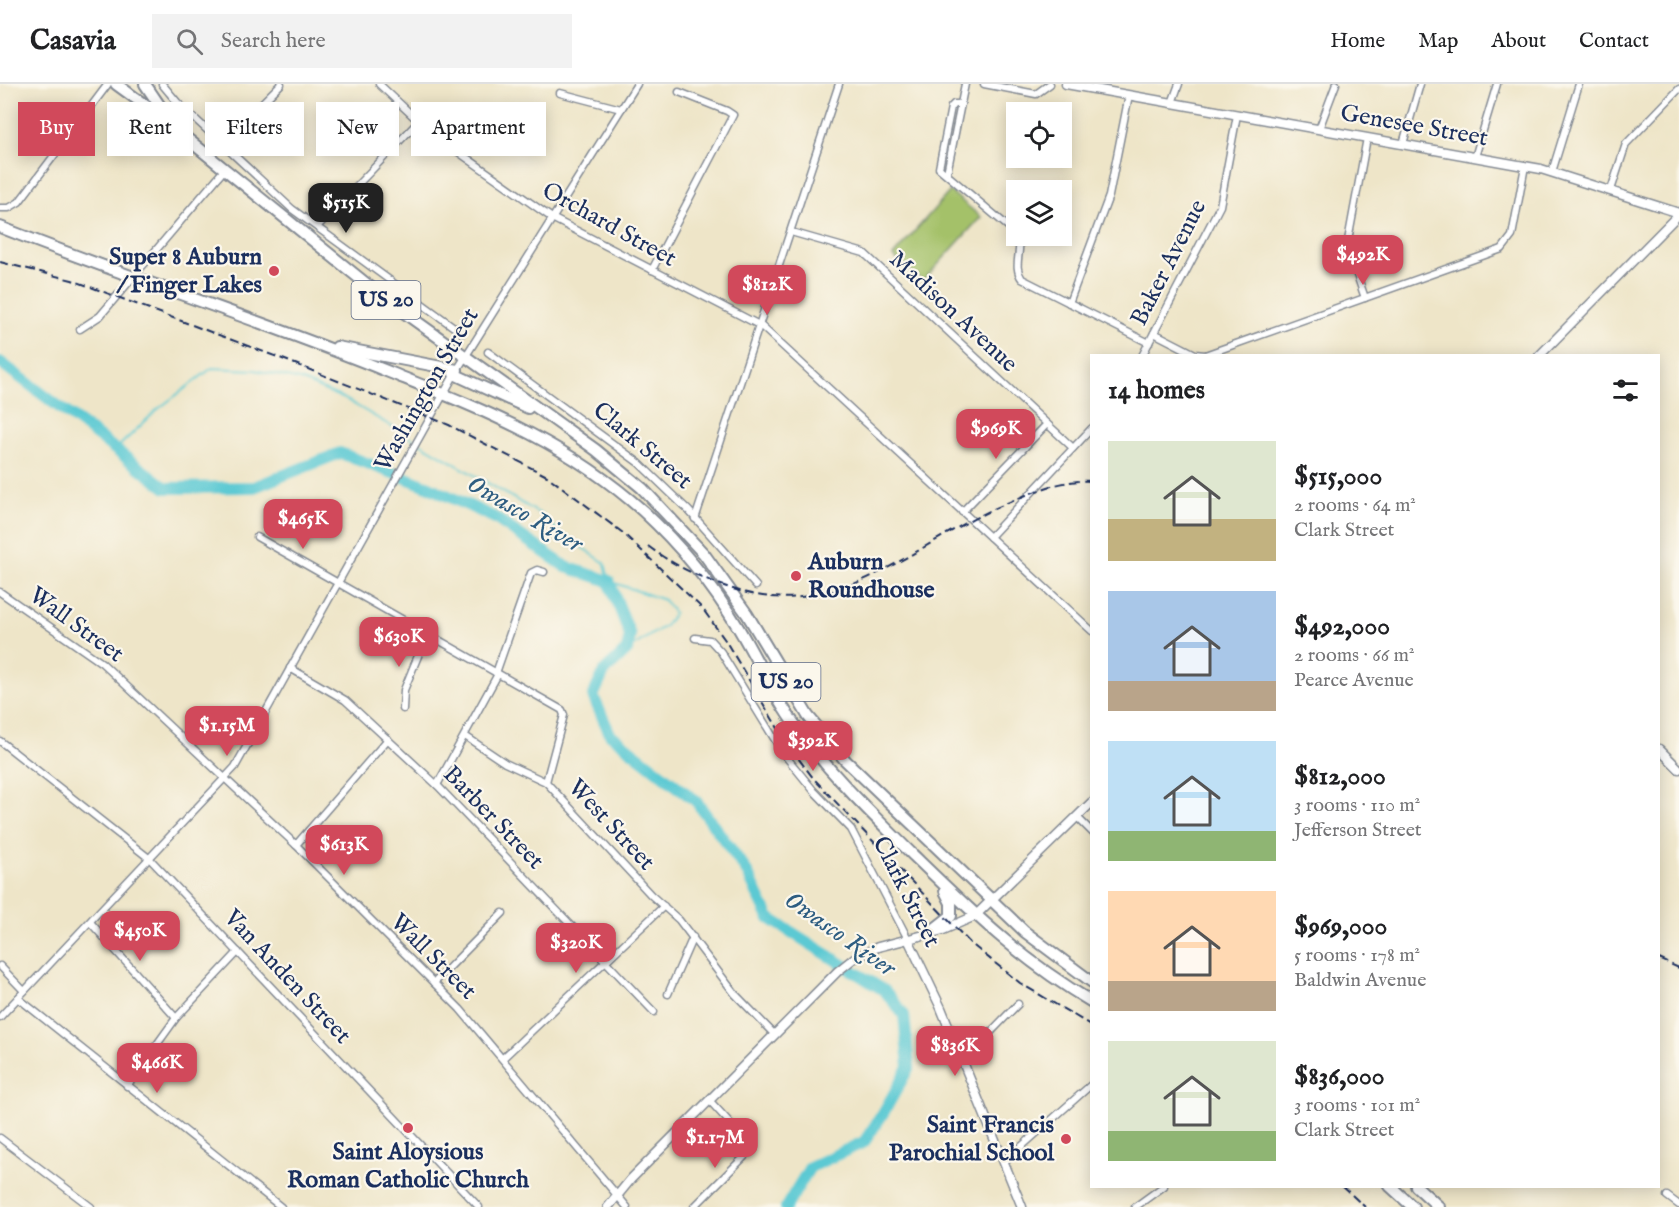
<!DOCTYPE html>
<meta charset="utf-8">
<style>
body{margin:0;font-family:"IM FELL English",serif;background:#f2f2f2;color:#202124;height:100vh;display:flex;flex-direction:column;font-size:22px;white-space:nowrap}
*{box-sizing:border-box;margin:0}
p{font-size:20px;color:#757577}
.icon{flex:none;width:33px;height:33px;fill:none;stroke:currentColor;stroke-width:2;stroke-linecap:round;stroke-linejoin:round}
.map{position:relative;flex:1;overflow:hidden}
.drawer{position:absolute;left:1090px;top:270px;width:570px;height:834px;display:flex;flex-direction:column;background:#fff;border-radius:0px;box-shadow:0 3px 15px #0003}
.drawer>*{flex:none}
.banner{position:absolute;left:18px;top:18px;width:570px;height:54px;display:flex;gap:12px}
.tools{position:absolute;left:1006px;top:18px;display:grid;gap:12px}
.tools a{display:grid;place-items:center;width:66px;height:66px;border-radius:0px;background:#fff;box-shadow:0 3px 15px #0003;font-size:30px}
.price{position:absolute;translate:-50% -51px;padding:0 14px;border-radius:12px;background:#d1495b;color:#fff;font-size:20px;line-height:39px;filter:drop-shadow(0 2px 3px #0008)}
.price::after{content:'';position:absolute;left:50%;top:36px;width:18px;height:14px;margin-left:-9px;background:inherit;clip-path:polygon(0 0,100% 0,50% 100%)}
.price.current{background:#222;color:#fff}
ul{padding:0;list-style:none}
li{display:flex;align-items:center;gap:18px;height:150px;padding:0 18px}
li span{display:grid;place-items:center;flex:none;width:168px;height:120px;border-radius:0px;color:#555}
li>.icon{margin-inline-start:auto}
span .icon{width:72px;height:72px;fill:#fffc;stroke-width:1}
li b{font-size:26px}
h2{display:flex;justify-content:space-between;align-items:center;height:72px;padding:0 18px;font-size:26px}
.tag{padding:0 21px;border-radius:0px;background:#fff;box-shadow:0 3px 15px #0003;font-size:21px;line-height:54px}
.tag.current{background:#d1495b;color:#fff}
header{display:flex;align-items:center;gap:36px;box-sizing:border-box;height:84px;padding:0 30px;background:#fff;border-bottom:2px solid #e0e0e0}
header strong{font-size:28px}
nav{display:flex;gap:33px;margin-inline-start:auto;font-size:21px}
.search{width:420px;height:54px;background:#f2f2f2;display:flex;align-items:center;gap:15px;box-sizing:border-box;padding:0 21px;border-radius:0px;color:#757577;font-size:22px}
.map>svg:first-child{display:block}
</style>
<header>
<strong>Casavia</strong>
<div class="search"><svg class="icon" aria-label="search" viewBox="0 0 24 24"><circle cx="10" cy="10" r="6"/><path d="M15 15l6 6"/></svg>Search here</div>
<nav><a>Home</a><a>Map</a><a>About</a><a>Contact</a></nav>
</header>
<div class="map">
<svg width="1679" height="1123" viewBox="0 0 1679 1123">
<rect width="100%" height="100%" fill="#fbf7ec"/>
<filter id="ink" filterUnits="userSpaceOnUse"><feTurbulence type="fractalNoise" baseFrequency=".0167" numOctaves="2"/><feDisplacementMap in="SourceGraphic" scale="12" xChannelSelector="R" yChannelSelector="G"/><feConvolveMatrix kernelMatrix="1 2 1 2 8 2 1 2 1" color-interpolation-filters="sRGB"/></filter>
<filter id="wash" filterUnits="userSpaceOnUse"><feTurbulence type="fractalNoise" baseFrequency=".008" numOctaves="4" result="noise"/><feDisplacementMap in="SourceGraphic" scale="24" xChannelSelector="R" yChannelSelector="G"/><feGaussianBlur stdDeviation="1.35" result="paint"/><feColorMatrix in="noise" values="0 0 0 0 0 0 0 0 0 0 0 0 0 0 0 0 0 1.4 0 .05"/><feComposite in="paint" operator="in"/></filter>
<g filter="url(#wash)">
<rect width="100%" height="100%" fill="#eee5c8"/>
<!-- pitch -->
<path fill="#a4c169" stroke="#607864" stroke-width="1.5" d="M950,107L981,133L923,197L893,172Z"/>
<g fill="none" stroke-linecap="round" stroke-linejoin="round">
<!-- stream -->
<path stroke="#5cc9d3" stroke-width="2" d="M115,366L158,325L212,284L255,286L300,296L345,315L542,431L559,448L605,479L609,497L664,516L674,529L665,542L627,566"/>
<!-- river -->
<path stroke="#5cc9d3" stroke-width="12" d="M0,278L166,404L254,403L340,369L427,402L495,434L566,483L609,497L630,551L627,566L604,588L593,612L610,650L696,717L746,786L769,834L885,907L904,931L909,983L882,1031L864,1058L810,1083L786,1123"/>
</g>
</g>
<g filter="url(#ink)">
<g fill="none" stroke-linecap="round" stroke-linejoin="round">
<defs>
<g id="street">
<path d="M162,0L177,18L292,125L462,249"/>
<path d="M379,0L430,48L552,134L761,242L1092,547"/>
<path d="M984,0L1036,10L1050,0"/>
<path d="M560,9L621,25"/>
<path d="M1172,19L1179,0"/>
<path d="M961,20H954L951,23L939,84L1017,150"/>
<path d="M1319,45L1336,0"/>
<path d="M221,60L281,0"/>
<path d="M1403,60L1420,0"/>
<path d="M1475,73L1497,0"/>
<path d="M1552,88L1579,0"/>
<path d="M947,89L965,0"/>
<path d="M1611,106L1626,60L1679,5"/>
<path d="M0,124H9L19,118L108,0"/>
<path d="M317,143L418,38"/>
<path d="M791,148L864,169L1073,364"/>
<path d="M1018,152C1023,166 1012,182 1022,195L1149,259"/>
<path d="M652,186L733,31L727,27L679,8"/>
<path d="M1365,214L1347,162L1367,54"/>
<path d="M1069,219L1109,112L1129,11"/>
<path d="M80,245L100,232L224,86"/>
<path d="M1154,249L1195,270L1205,271L1502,165L1512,152L1525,82"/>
<path d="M488,268L639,379L689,427L756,502"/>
<path d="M1142,272L1220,122L1237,31"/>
<path d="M962,428L1047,340"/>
<path d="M695,435L839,0"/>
<path d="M257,453L562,626L564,631L546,698L651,811L679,836L735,910L774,950"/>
<path d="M990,453L1092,344"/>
<path d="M0,508L102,579L296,761L460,925L627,1123"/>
<path d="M695,554L710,556L721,568L783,669L814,707L851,745L908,855"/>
<path d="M290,584L345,616L437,701L654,928"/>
<path d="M496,589L531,489L537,486L544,488"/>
<path d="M403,625L404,606L427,550"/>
<path d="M465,652L505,679L546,698"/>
<path d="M0,657L150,775L479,1123"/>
<path d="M437,701L498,590"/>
<path d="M1077,733L1092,748"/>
<path d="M296,761L388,655"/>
<path d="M90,838L176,934"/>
<path d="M0,882L24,907"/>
<path d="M434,899L503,829"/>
<path d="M668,910L693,853"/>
<path d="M18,914L281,1123"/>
<path d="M0,933L235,683L457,286L637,0"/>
<path d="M961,973L982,957L1018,920"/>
<path d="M503,974L664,822"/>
<path d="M127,1002L176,934L238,868"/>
<path d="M0,1054L91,1123"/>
<path d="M1004,1078L1092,1000"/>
<path d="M1667,1112L1679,1121"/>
<path d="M694,1123L753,1064L709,1016"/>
<path d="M1135,1123L1164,1102"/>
</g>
<g id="secondary">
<path d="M1066,0L1541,85L1679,129"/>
<path d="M1539,272L1679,130"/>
<path d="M1659,665L1679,685"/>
<path d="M908,855L941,924L1022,1123"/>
<path d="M608,1123L631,1095L838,887L853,875L878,863L943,846L975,832L1092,718"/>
</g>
<g id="highway">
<path d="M116,0L153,27L385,215L596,366L642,404L704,470L747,530L808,632L845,676L1025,848L1092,898"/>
<path d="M145,0L168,34"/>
<path d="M0,143C129,194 261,236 389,288C485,327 565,357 643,427C680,461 713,502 739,545C758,577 773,611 795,641C828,688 870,728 911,769C972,828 1018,874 1092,918"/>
<path d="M337,263L457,286"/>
<path d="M454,290L528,324"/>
<path d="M928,850L951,832V819L945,807"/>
<path d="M1390,1102L1413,1123"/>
<path d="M1416,1102L1439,1123"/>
</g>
</defs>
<!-- street casing -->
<use href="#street" stroke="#848a93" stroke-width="9"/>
<!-- secondary casing -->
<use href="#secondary" stroke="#848a93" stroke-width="11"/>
<!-- highway casing -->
<use href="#highway" stroke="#848a93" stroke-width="14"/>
<!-- street -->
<use href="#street" stroke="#fff" stroke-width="6"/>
<!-- secondary -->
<use href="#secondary" stroke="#fff" stroke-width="8"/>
<!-- highway -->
<use href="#highway" stroke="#fff" stroke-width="10"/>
<!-- rail -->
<g stroke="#1b2f5e" stroke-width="2" stroke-dasharray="9 4.5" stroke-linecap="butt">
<path d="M0,178L72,196L280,274L449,341L547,392L623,449L702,524L725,556L788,661L814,695L970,859L1020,899L1092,942"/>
<path d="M648,462C671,480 697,492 724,502C839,544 906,462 1005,420C1033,408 1061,395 1092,397"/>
<path d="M1659,875L1679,884"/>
<path d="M1342,1102L1365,1123"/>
</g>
</g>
</g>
<!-- markers -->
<g fill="#d1495b" stroke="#fbf7ec" stroke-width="2">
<circle cx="274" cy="187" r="6"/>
<circle cx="796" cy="492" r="6"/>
<circle cx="408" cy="1044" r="6"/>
<circle cx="1066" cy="1055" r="6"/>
</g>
<g text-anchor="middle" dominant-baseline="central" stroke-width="4.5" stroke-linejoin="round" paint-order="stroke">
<!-- shield labels -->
<g fill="#fbf7ec" stroke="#5e6b89" stroke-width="1.5">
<rect x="351.5" y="197" width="69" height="38" rx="4.5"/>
<rect x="751.5" y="579" width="69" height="38" rx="4.5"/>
</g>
<g font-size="22" font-weight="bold" fill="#1b2f5e">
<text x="386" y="216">US 20</text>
<text x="786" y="598">US 20</text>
</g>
<!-- street labels -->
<g font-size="24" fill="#1b2f5e" stroke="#fbf7ec">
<text transform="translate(1414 42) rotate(10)">Genesee Street</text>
<text transform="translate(609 141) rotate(29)">Orchard Street</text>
<text transform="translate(1169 179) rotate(-63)">Baker Avenue</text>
<text transform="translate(953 228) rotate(43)">Madison Avenue</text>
<text transform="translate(427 306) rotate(-60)">Washington Street</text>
<text transform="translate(642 362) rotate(40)">Clark Street</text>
<text transform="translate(76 541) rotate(36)">Wall Street</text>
<text transform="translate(493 734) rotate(46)">Barber Street</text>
<text transform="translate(611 741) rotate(47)">West Street</text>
<text transform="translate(906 808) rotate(63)">Clark Street</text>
<text transform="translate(433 873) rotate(45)">Wall Street</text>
<text transform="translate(287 893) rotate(47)">Van Anden Street</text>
</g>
<!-- poi labels -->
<g font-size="24" font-weight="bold" fill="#1b2f5e" stroke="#fbf7ec" text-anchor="end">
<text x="262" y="173">Super 8 Auburn<tspan x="262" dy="28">/ Finger Lakes</tspan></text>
<text x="808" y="478" text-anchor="start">Auburn<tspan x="808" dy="28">Roundhouse</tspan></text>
<text x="1054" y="1041">Saint Francis<tspan x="1054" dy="28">Parochial School</tspan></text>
<text x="408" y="1068" text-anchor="middle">Saint Aloysious<tspan x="408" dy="28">Roman Catholic Church</tspan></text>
</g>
<!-- water labels -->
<g font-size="26" font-style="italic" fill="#2e5d81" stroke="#fbf7ec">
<text transform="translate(525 430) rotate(30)">Owasco River</text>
<text transform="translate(840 850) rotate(35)">Owasco River</text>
</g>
</g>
</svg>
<div class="tools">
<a><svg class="icon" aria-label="locate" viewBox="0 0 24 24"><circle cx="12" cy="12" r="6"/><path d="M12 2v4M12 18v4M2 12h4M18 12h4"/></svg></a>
<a><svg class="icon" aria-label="layers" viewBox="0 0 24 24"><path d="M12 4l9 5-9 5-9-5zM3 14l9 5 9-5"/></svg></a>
</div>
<b class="price current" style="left:346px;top:150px">$515K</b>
<b class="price" style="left:1363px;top:202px">$492K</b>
<b class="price" style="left:767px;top:232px">$812K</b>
<b class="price" style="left:996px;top:376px">$969K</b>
<b class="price" style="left:303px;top:466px">$465K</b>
<b class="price" style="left:399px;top:584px">$630K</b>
<b class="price" style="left:227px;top:673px">$1.15M</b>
<b class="price" style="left:813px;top:688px">$392K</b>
<b class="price" style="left:344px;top:792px">$613K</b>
<b class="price" style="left:140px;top:878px">$450K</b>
<b class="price" style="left:576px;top:890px">$320K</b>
<b class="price" style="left:955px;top:993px">$836K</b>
<b class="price" style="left:157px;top:1010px">$466K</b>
<b class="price" style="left:715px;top:1085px">$1.17M</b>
<div class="banner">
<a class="tag current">Buy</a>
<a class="tag">Rent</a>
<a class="tag">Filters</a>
<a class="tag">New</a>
<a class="tag">Apartment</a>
</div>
<section class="drawer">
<h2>14 homes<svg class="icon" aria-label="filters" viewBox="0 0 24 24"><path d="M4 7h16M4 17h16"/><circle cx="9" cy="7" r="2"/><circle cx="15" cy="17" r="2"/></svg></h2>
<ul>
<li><span style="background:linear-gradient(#dfe7d0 65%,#c2b280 0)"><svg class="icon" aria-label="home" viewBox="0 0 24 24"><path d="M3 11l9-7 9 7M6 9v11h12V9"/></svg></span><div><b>$515,000</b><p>2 rooms · 64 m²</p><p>Clark Street</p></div></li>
<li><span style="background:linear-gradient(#a9c7e8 75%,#b9a48a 0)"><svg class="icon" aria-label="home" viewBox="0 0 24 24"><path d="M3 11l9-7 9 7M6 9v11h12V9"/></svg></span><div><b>$492,000</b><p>2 rooms · 66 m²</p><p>Pearce Avenue</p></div></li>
<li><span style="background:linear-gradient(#bfe0f5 75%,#8fb573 0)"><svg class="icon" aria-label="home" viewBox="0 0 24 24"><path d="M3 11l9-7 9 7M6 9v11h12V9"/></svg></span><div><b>$812,000</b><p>3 rooms · 110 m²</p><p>Jefferson Street</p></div></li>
<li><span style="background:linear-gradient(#ffd9b3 75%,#b9a48a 0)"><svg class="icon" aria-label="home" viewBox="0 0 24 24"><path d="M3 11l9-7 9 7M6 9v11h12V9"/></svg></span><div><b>$969,000</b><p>5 rooms · 178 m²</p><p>Baldwin Avenue</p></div></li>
<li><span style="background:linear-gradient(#dfe7d0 75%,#8fb573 0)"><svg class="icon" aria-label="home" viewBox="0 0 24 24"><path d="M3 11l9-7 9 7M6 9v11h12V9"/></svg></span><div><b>$836,000</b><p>3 rooms · 101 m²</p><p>Clark Street</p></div></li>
</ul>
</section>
</div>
